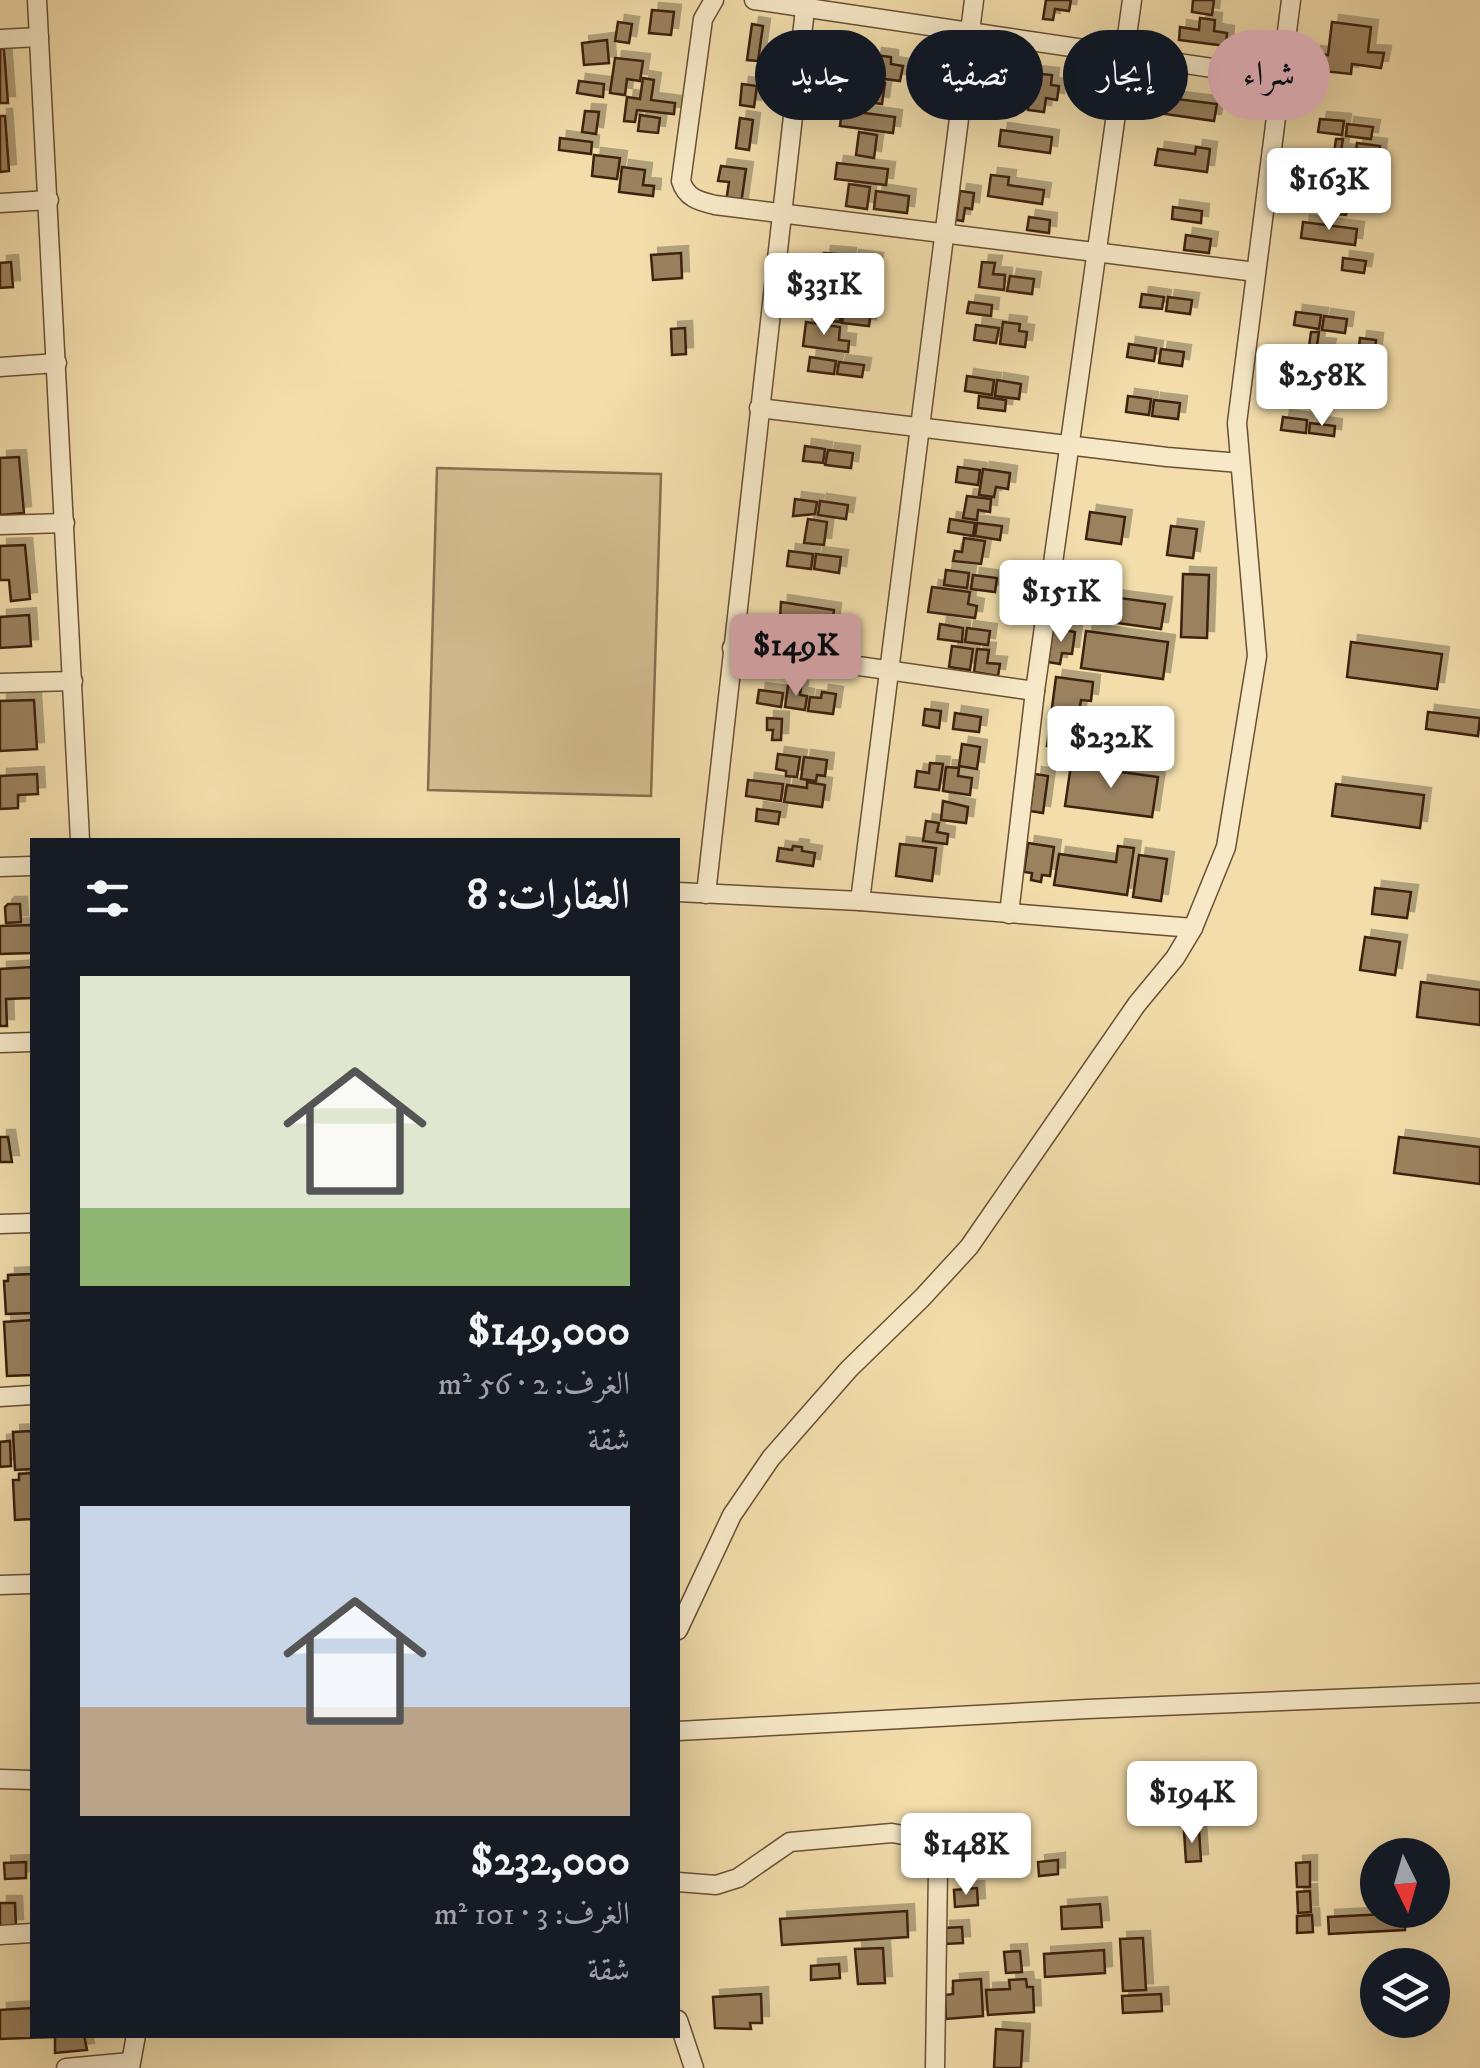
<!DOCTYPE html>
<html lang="ar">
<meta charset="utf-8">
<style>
body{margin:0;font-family:"IM FELL DW Pica",Amiri,serif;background:#242831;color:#f1f3f6;direction:rtl;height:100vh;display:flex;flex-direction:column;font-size:38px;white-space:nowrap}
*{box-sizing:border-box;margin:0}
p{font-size:32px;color:#9ea1a6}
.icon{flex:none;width:55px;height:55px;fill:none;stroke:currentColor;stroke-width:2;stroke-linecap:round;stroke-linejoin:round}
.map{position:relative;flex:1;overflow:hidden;direction:ltr}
.drawer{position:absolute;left:30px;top:838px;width:650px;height:1200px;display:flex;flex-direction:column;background:#171b24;border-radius:0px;box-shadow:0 10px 40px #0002;direction:rtl}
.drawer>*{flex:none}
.banner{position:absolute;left:710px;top:30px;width:620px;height:90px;direction:rtl;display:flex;gap:20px}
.needle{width:65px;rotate:175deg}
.buttons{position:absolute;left:1360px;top:1838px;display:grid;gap:20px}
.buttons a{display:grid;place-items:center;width:90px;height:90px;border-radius:50%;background:#171b24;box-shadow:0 10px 40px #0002;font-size:50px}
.price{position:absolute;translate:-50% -85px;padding:0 22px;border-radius:10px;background:#fff;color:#222;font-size:32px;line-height:65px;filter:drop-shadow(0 2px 5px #0008)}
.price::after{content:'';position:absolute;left:50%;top:60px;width:30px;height:22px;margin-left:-15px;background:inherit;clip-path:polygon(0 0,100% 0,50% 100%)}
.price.on{background:#c59692;color:#111}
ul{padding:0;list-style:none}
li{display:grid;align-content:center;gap:20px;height:530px;padding:0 50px}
li span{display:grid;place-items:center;height:310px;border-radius:0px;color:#555}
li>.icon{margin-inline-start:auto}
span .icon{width:180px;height:180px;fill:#fffc;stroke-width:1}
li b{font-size:42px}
h2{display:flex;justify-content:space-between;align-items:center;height:120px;padding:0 50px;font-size:42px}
.tag{padding:0 35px;border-radius:45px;background:#171b24;box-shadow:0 10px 40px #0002;font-size:35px;line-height:90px}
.tag.on{background:#c59692;color:#111}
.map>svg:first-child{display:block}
</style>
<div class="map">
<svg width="1480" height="2068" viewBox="0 0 1480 2068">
<defs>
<filter id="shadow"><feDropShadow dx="7" dy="-7" stdDeviation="0" flood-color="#0004"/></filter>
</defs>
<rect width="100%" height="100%" fill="#f2ddab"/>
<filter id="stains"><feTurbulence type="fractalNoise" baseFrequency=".002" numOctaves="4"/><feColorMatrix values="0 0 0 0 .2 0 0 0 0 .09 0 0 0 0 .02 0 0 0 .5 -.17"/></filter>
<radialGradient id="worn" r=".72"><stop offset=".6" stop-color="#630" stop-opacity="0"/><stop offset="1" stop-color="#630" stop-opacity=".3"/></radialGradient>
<!-- green -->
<path fill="#d3bd90" stroke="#886e4e" stroke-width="2.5" d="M437,468L661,474L651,796L428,790Z"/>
<!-- building -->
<g fill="#9b825f" stroke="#3c200d" stroke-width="2.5" filter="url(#shadow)">
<path d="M1046,0H1071L1069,11L1055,9L1053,20L1043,19Z"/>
<path d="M1193,0H1214L1212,15L1192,12Z"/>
<path d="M652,10L674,12L671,35L649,33Z"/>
<path d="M1200,18L1215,20L1214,31L1227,33L1226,46L1179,40L1180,27L1199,30Z"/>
<path d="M618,22L632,24L629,43L615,41Z"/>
<path d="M1332,22L1371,27L1368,52L1384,53L1381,68L1352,64L1351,74L1312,70L1314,53L1328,55Z"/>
<path d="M752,24L763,26L758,61L747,60Z"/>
<path d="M607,40L609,63L584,65L582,43Z"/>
<path d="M0,49H4L8,103H0Z"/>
<path d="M875,55L891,57V64L903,66L900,81L834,72L836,57L874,62Z"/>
<path d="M615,58L643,61L640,81L627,79L625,95L610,93Z"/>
<path d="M1032,73L1052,75L1051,85L1059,86L1057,100L1046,98L1044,112L1028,110L1030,96L1005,93L1007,79L1031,82Z"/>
<path d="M643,78L654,80L651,100L675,103L674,114L637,110L635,122L624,121L627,97L640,99Z"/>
<path d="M863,80L885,83L882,104L860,101Z"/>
<path d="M579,81L604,84L603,97L577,93Z"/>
<path d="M742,84L757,86L754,107L740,105Z"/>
<path d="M1161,97L1217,104L1214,121L1158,113Z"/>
<path d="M842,110L895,117L893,133L840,126Z"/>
<path d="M585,111L599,112L596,134L582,132Z"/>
<path d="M640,115L660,118L658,133L638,131Z"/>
<path d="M0,116H5L9,171L0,172Z"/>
<path d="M740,118L753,120L749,150L736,148Z"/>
<path d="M1320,119L1344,121L1342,135L1318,132Z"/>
<path d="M1347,124L1373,127L1371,139L1346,136Z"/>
<path d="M1001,130L1052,137L1050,153L999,146Z"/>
<path d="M859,132L877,135L874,158L856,155Z"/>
<path d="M560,138L592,142L591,154L559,150Z"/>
<path d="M1336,139H1343L1341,151L1351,152L1349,164L1333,162Z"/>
<path d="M1357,143L1380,146L1377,170L1354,167Z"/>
<path d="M1196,147L1210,149L1207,172L1155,165L1158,149L1195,154Z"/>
<path d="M594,155L620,158L617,179L592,176Z"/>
<path d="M837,163L888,169L886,185L835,179Z"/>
<path d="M721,166L746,169L741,204L726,202L729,182L718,181Z"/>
<path d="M622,167L645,170L643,185L654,186L653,196L619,192Z"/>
<path d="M1341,168L1351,169V174L1366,176L1364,191L1350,189L1346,215L1326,213L1329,187L1313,185L1315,170L1341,173Z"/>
<path d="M991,175L1009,177L1008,185L1044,190L1042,204L988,196Z"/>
<path d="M849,184L870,187L867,209L846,206Z"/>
<path d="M876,191L909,196L907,213L874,209Z"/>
<path d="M960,191L974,193L972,209L965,208L963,221L956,220Z"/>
<path d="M1173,207L1202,211L1201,223L1172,219Z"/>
<path d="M1029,217L1050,220L1049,233L1027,230Z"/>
<path d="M1303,222L1357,229L1355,245L1301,238Z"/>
<path d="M1186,235L1211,239L1209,253L1184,250Z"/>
<path d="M681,253L682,278L653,280L651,255Z"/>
<path d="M824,253L849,255L847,270L822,267Z"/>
<path d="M852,257L876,260L874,274L851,271Z"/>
<path d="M1343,258L1366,261L1364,273L1342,270Z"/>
<path d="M11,262L13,287L0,288V263Z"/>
<path d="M982,262L995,263L993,274L1005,275L1004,290L979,287Z"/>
<path d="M1010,276L1034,279L1032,294L1007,291Z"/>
<path d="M1142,294L1164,297L1162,309L1140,307Z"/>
<path d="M1168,297L1192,300L1190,314L1166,311Z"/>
<path d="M845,300L872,303L869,326L842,323Z"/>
<path d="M969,302L992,305L991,316L967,313Z"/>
<path d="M817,304L842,308L840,322L816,319Z"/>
<path d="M1296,312L1321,315L1319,329L1294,325Z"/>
<path d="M1324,316L1347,319L1345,333L1322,330Z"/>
<path d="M806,322L840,327L839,340L849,341L848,352L803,346Z"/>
<path d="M1003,322L1020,324L1019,331L1027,332L1025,347L1000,344Z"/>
<path d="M976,325L999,328L996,343L974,340Z"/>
<path d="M685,328L686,354L672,355L671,329Z"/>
<path d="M1311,332H1319L1317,345L1329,346L1327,356L1308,354Z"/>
<path d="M1360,338L1376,340L1372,376L1356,374Z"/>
<path d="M1129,344L1156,348L1154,361L1127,357Z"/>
<path d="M1161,349L1184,352L1182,366L1159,363Z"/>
<path d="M810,357L836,361L834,374L808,371Z"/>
<path d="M839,362L864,365L862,377L837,374Z"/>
<path d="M1290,363L1312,366L1310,381L1288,378Z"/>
<path d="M1315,365L1342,369L1340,385L1313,382Z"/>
<path d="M967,376L994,380L992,395L965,391Z"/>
<path d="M997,380L1021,384L1019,399L995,396Z"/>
<path d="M979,396L1006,400L1005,411L978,408Z"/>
<path d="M1128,396L1151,399L1149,415L1126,412Z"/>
<path d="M1154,400L1180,403L1178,419L1152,416Z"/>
<path d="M1283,417L1307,420L1306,433L1281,430Z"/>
<path d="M1310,423L1335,426L1334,436L1309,433Z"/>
<path d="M805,446L825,449L823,463L803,461Z"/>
<path d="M828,450L853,453L851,468L825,465Z"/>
<path d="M19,457L24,513L0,515V458Z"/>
<path d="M958,467L980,470L978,485L956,482Z"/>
<path d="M983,469L1010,473L1008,489L996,487L994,497L979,495Z"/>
<path d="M967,496L991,499L990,512L978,510L977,520L963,518Z"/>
<path d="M795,499L817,502L815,514L793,516Z"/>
<path d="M820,501L848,505L846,519L818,515Z"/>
<path d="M1090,512L1125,517L1121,544L1086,539Z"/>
<path d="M808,519L827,522L824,545L804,543Z"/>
<path d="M950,519L975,523L973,536L948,532Z"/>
<path d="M977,523L1002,526L1000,540L975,536Z"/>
<path d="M1171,526L1197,529L1193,558L1167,555Z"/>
<path d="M964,538L985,541L981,564L953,561L955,551L962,552Z"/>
<path d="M25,545L30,599L11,601L9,580H0V546Z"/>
<path d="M789,551L813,554L811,569L787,566Z"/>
<path d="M816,554L841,557L839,573L814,569Z"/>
<path d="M946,570L969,573L967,588L944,585Z"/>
<path d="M1183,574L1209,575L1207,638L1181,637Z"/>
<path d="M973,575L997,578L995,592L971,589Z"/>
<path d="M1068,581L1075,582L1074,592L1165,604L1161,629L1052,614L1055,589L1066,591Z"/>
<path d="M932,587L970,592L968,604L977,606L975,618L928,612Z"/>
<path d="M781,602L834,610L832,626L780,619Z"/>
<path d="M29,615L31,646L0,648V617Z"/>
<path d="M940,624L963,628L962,642L938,639Z"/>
<path d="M967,628L990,631L988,645L965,642Z"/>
<path d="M1053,628L1075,632L1072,654L1062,653L1060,664L1048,662Z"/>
<path d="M1086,631L1168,642L1163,679L1081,668Z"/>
<path d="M818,640L840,642L838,654L816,651Z"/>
<path d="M1351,642L1442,654L1437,689L1347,677Z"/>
<path d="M952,646L973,649L970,670L949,667Z"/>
<path d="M977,649L989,650L987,663L1000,664L998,676L974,672Z"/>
<path d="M1056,677L1093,682L1091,701L1081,700L1077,725L1088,726L1084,751L1047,746Z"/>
<path d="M788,686L801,688L800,695L807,696L805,710L785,707Z"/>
<path d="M759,690L783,693L781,707L757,703Z"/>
<path d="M822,692L836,694L833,714L808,711L810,697L821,698Z"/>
<path d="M34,700L37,749L0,751V701Z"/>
<path d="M925,709L941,711L939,728L923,725Z"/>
<path d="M1428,712L1480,718L1478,736L1426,729Z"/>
<path d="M955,713L981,717L979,732L953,729Z"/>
<path d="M767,718L782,719L781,740H772L773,730H767Z"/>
<path d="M962,744L980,747L977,769L959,766Z"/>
<path d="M778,754L800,757L797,777L786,776V771L776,769Z"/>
<path d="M804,757L827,760L825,776L817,775L816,781L801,779Z"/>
<path d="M930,763L943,764L939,790L915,787L917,771L929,773Z"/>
<path d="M1071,765L1158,777L1152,817L1065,806Z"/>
<path d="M946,767L959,768L958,776L972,778L970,795L943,791Z"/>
<path d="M37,774L38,794L18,795V808L0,809V776Z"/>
<path d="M1035,774L1048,776L1043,813L1030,811Z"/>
<path d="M748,780L783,784L781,801L746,796Z"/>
<path d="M807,782L825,785L822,807L784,802L787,785L807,788Z"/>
<path d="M1336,784L1424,795L1420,828L1332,816Z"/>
<path d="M943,801L968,807L966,823L941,820Z"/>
<path d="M757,809L780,812L778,824L756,821Z"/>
<path d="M926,821L939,823L937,832L948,834L947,844L923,841Z"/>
<path d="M1028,843L1054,847L1050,876L1042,875L1041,882L1031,880L1032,873L1024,872Z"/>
<path d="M900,844L936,848L932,881L896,876Z"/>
<path d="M793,846L802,847V851L815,853L813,866L777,861L779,848L792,850Z"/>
<path d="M1118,846L1134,848L1127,895L1054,885L1059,854L1116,862Z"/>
<path d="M1139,855L1167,859L1161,901L1133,897Z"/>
<path d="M1375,888L1411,892L1407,918L1372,914Z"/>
<path d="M8,904H20L21,922L6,923L5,907Z"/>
<path d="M32,925V953L0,954V926Z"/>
<path d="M1365,937L1400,942L1395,975L1360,970Z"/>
<path d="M32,967V998L6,999L7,1026H0V969Z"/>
<path d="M1421,982L1480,990V1025L1417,1017Z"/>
<path d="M0,1137H8L12,1162H0Z"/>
<path d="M1399,1137L1480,1147V1184L1394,1173Z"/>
<path d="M32,1267V1313L6,1314L4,1281H8V1275L32,1274Z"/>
<path d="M32,1320V1375L7,1376L4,1322Z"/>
<path d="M32,1431V1469L15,1470L13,1432Z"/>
<path d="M10,1441L11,1466L0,1467V1442Z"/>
<path d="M31,1473L32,1519L15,1520L13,1480H19V1474Z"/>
<path d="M1199,1830L1201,1861L1186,1862L1184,1831Z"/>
<path d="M1058,1860V1874L1039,1876L1038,1862Z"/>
<path d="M26,1862V1878L5,1879L4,1863Z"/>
<path d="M1310,1862V1887H1297L1296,1863Z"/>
<path d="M977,1888L978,1905L955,1907L954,1890Z"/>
<path d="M1310,1891L1311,1912L1298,1913L1297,1892Z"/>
<path d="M0,1903H15L16,1926L0,1927Z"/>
<path d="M1100,1904L1102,1927L1062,1929L1061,1907Z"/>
<path d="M907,1911L908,1937L782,1945L780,1919Z"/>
<path d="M1405,1913V1930L1329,1934L1328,1917Z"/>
<path d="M1312,1915L1313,1932L1297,1933V1916Z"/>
<path d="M962,1927L963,1943L944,1944L943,1928Z"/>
<path d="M1143,1938L1146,1990L1123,1991L1120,1939Z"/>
<path d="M883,1948L885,1983L858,1984L855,1949Z"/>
<path d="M1104,1950L1105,1973L1045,1977L1044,1954Z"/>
<path d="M1020,1951L1022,1972L1006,1973L1004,1952Z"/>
<path d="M839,1964L840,1978L811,1980V1966Z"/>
<path d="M981,1979L983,2016L946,2019L945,1995L953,1994V1981Z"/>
<path d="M1026,1979L1027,1987H1033L1034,2012L988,2015L986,1990L1010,1989L1009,1980Z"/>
<path d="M761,1994L762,2023H750L751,2029L715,2028L713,1997Z"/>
<path d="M1161,1994L1162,2011L1123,2013L1122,1996Z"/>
<path d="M32,2008V2035L55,2037L0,2039V2010Z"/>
<path d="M996,2029L1023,2031L1021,2068H994Z"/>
<path d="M84,2035L87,2050L55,2053V2037Z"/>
</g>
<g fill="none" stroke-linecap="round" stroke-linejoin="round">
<defs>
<g id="street">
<path d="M37,0L80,840"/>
<path d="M714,0L703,19L681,181C686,198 699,201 715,205L1256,272"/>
<path d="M754,0L1280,78"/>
<path d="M0,39L39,37"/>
<path d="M0,203L49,200"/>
<path d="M0,367L57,363"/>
<path d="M759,408L1167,457L1240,463"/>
<path d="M0,525L65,523"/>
<path d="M732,648L1035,691"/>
<path d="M0,683L73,681"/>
<path d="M0,867L32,866"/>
<path d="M678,892L860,901L1193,928"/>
<path d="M706,894L806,0"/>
<path d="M860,901L974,0"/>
<path d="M1009,914L1035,691L1132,0"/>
<path d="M0,1043L32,1042"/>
<path d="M0,1224L32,1223"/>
<path d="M0,1397L32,1395"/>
<path d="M0,1585L32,1584"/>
<path d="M678,1630L732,1515L771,1458L849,1369L922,1298L969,1247L1137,1004L1175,958L1193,928L1226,847L1257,656L1237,423L1291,0"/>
<path d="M678,1731L1087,1709L1480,1693"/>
<path d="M0,1779L32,1780"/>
<path d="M678,1882L716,1885L738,1878L790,1842L892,1833L925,1839L936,1852L938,1870L935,2068"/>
<path d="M0,1935L32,1933"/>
<path d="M678,2020L694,2068"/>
<path d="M66,2068L130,2062"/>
<path d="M130,2068L136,2035"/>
</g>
</defs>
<!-- street casing -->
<use href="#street" stroke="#6a4f34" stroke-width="21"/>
<!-- street -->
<use href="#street" stroke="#f7e9c8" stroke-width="18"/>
</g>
<rect width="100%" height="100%" filter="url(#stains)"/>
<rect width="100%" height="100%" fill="url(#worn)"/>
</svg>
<div class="buttons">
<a><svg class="needle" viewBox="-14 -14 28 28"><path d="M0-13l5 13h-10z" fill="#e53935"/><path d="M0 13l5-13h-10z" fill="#9ea1a6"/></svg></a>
<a><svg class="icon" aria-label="layers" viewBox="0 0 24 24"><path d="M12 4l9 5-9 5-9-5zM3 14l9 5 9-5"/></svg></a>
</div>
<b class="price" style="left:1329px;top:233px">$163K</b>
<b class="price" style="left:824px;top:338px">$331K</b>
<b class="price" style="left:1322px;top:429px">$258K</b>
<b class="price" style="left:1061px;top:645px">$151K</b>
<b class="price on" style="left:796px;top:699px">$149K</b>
<b class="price" style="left:1111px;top:791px">$232K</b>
<b class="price" style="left:1192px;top:1846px">$194K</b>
<b class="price" style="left:966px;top:1898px">$148K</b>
<div class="banner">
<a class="tag on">شراء</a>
<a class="tag">إيجار</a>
<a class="tag">تصفية</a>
<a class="tag">جديد</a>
</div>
<section class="drawer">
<h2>العقارات: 8<svg class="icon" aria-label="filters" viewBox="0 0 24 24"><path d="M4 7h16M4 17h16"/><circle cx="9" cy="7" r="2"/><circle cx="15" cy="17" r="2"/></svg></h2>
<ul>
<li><span style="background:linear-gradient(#dfe7d0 75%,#8fb573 0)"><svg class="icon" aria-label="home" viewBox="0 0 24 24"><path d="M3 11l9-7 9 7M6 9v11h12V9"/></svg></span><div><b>$149,000</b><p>الغرف: 2 · 56 m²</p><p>شقة</p></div></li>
<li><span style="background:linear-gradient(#c9d6e8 65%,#b9a48a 0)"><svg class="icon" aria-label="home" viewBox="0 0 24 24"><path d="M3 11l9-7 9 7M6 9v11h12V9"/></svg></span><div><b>$232,000</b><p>الغرف: 3 · 101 m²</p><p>شقة</p></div></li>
</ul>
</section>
</div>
